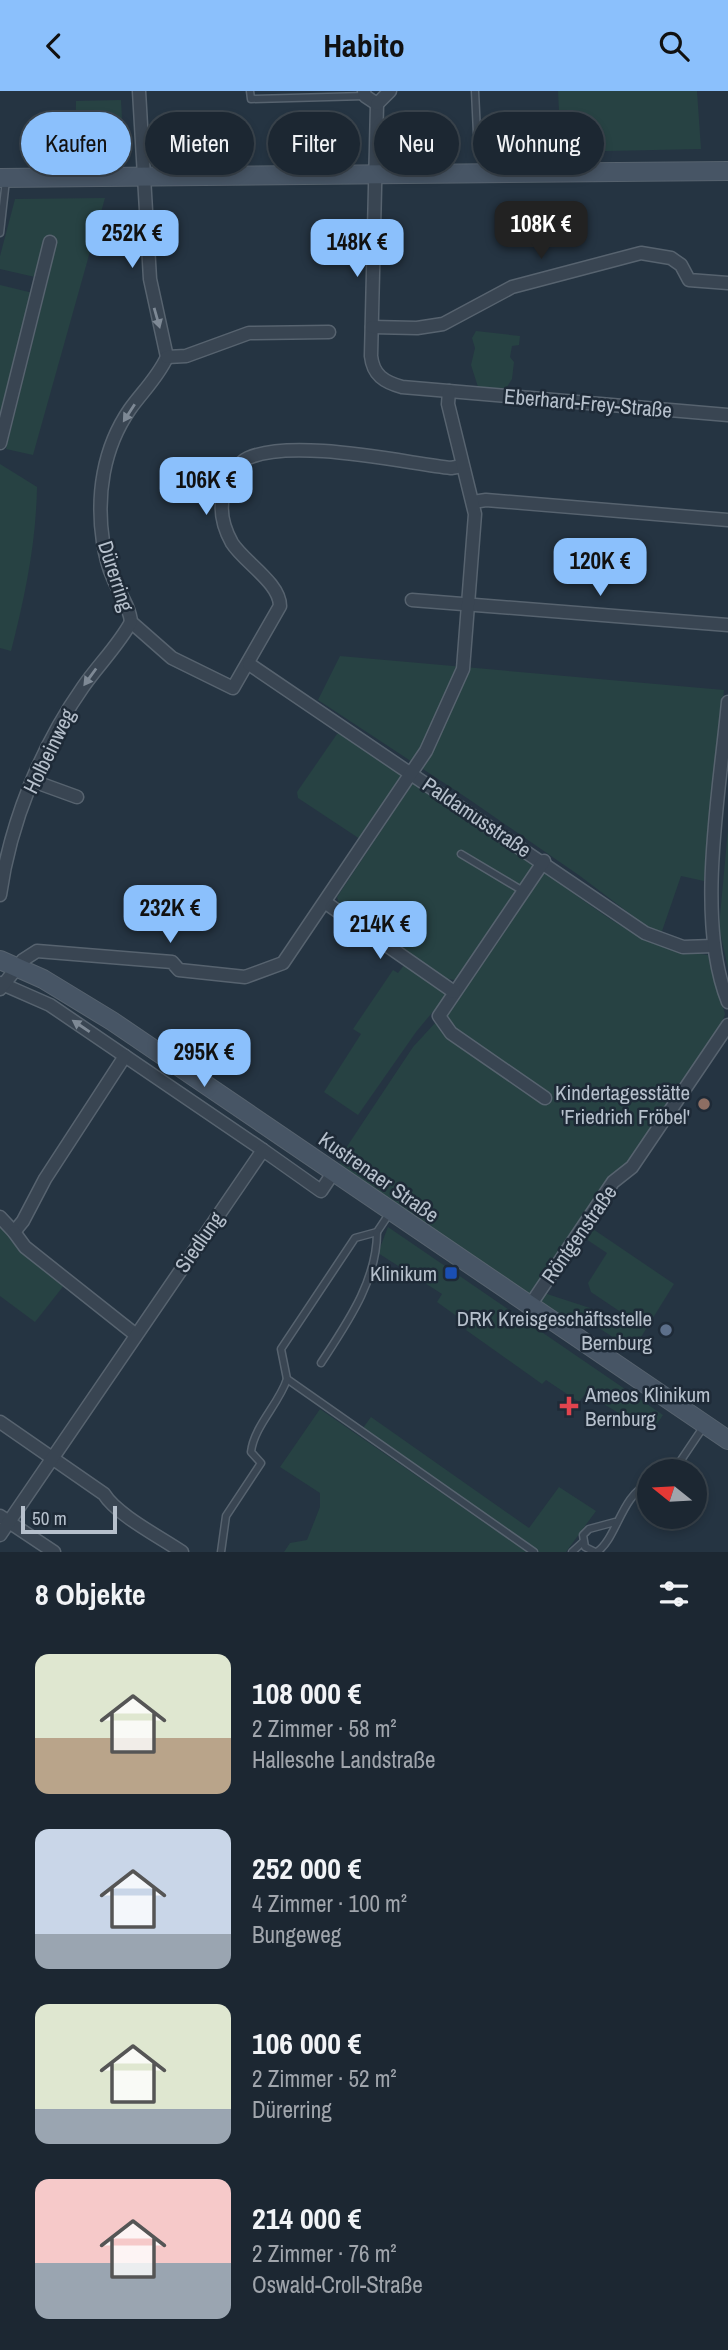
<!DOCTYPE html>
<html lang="de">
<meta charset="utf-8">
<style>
body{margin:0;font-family:"Archivo Narrow",sans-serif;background:#252f3a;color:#f1f3f6;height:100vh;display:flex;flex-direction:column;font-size:26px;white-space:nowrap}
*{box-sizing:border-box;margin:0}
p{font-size:23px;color:#a0a5ac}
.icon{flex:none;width:38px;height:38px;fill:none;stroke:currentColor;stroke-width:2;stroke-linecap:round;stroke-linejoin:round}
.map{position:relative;height:1461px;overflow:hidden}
.side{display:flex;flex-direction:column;background:#1c2732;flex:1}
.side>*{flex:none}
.banner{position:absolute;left:21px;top:21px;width:686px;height:63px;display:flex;gap:14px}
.needle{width:46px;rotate:288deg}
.tools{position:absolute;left:637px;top:1368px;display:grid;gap:14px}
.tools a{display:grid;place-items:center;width:70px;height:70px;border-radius:50%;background:#1c2732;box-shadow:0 4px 10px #0003,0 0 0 2px #3a444d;font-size:35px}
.scale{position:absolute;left:21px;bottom:18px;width:96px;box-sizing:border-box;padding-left:7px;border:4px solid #b6c0cc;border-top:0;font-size:19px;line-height:24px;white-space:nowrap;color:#b6c0cc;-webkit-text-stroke:5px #1e2a37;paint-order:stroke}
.price{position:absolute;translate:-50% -60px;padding:0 16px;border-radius:14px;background:#8bc0fc;color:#111;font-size:23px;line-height:46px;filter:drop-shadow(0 2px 4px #0008)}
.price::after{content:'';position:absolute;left:50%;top:42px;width:21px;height:16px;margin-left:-10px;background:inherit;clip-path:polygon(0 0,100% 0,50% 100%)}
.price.current{background:#222;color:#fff}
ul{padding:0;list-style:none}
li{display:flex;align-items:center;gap:21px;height:175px;padding:0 35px}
li span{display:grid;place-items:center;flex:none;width:196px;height:140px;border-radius:14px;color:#555}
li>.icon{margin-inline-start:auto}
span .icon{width:84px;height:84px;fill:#fffc;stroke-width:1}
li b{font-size:30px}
h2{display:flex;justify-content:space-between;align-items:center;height:84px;padding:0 35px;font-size:30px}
.chip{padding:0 24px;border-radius:32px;background:#1c2732;box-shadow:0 4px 10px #0003,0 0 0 2px #3a444d;font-size:24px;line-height:63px}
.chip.current{background:#8bc0fc;color:#111}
header{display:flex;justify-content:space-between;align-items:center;height:91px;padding:0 35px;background:#8bc0fc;color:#111;font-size:32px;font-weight:700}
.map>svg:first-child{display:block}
</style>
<header><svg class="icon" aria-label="back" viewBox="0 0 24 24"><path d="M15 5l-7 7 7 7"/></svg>Habito<svg class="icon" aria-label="search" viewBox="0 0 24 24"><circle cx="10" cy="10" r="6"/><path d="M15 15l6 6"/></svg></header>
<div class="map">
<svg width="728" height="1461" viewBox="0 0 728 1461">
<rect width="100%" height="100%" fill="#253442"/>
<!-- green -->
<g fill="#274243">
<path d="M558,0H697L701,58L561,61Z"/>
<path d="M121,9L124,67L75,69L76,10Z"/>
<path d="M105,107L33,364L6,358L48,189L0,178V165L15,108Z"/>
<path d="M0,194L33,202L0,333Z"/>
<path d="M476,240L520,245L519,254L512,255L510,266L514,271L512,288L505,299L478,296L471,274L475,257L472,247Z"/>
<path d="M0,373L37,396C36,453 25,505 11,560L0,557Z"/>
<path d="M340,565L724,599L704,790L681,785L661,843L646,835L580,785L470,709L318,609Z"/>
<path d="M337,643H343L404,684L363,750L298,707L297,701Z"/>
<path d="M413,692H419L536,771L459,887L454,889L444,887L339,813L337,806Z"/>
<path d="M728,738V877L719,836Z"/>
<path d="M543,780C600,820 636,856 708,864L725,923L720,937L635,1067L532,1202H525L341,1077L340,1066L413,956L447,919Z"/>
<path d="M405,873L445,901V906L416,941L358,1024L324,1001L361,943L353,938L393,879L398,882Z"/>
<path d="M587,1134L674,1193L633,1259L588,1230L580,1240L540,1211L544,1202L590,1217L617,1236L621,1230L634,1238L637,1232L591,1201L588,1192L607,1162L580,1144Z"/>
<path d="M0,1135L15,1154L65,1193L35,1231L0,1205Z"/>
<path d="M388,1136L663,1324L651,1342L586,1302L579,1311L546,1289L542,1293L466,1239L469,1234L437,1211L442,1203L378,1162Z"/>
<path d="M320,1318L527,1461H284L290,1452L307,1449L320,1416V1402L280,1376Z"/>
<path d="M371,1326L529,1437L559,1396L596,1420L566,1461H539L363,1337Z"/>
</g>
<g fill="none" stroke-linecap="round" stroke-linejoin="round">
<defs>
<g id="lane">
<path d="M250,0L251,8L365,5"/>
<path d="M475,0L477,42"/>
<path d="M0,142L6,89"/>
<path d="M461,763L523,800"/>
<path d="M389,1123L377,1141L355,1147L281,1258L287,1288L534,1461"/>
<path d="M321,1272C347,1232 377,1190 377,1141"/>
<path d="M673,1381L704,1335"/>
<path d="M221,1461L226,1425L261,1372L251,1361C254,1335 279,1313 287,1288"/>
<path d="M572,1461L583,1451"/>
<path d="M595,1461L585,1456L583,1444L589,1438L615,1431"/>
<path d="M597,1461C617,1447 621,1405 649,1392"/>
</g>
<g id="street">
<path d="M139,0L150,188L167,266"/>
<path d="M364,0L365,5L377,13"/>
<path d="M377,13L371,265C373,284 384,291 402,296L728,324"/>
<path d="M377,13L390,0"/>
<path d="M372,236L417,237L443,233L512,196L641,162L671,167L681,174L689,189L728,192"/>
<path d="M167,266C158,286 143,300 130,318C103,357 96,405 103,451C105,463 108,476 113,487C119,502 130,516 131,531L172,567L233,597L280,515C280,492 244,471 232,452C223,436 219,418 224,401C228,389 237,372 248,367C294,347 400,371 451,377L462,375"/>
<path d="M167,266L186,265L249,242L329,241"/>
<path d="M0,352L50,151"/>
<path d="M473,411L486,409L728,429"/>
<path d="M412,509L728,534"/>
<path d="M249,573L645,842L683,856L713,855"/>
<path d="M728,611C720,699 695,829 728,911"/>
<path d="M33,690L77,706"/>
<path d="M544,770L439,925L451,942L545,1007"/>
<path d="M0,804C10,732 41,656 83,596C98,574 118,555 131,531"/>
<path d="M326,812L454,901"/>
<path d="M0,892L50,914L263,1059"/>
<path d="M0,898L23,869L37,860L172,871L179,879L245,886L283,872L426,660L463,578L475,423L448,313L449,300"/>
<path d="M0,1126L14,1141L23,1130L45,1088L125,965"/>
<path d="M14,1141L25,1156L136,1244"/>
<path d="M529,1216L613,1091L632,1076L728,934"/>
<path d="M0,1331L104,1403C117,1424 160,1446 182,1461"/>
<path d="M0,1425L54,1461"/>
<path d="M0,1444L263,1059L321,1100L333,1082"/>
</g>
<g id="secondary">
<path d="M0,87L728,80"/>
<path d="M0,869L43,888L112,930L728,1349"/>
</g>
</defs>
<!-- lane casing -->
<use href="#lane" stroke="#57636f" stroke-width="9"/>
<!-- street casing -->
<use href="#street" stroke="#57636f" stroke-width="15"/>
<!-- secondary casing -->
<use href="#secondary" stroke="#57636f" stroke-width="20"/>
<!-- lane -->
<use href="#lane" stroke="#394552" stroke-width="6"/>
<!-- street -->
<use href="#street" stroke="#394552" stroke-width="12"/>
<!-- secondary -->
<use href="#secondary" stroke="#475565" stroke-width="18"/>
</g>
<!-- one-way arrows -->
<defs><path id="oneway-solid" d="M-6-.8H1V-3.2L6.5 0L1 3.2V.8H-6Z" transform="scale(1.75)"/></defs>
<g fill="#7e8995">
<use href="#oneway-solid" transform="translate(157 227) rotate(74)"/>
<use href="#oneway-solid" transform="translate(129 322) rotate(123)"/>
<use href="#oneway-solid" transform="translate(90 586) rotate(126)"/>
<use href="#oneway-solid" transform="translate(81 935) rotate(-146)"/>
</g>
<!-- markers -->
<circle fill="#8d6e63" stroke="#1e2a37" stroke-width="2.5" cx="704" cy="1013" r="7"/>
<rect fill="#1a4fb4" stroke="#1e2a37" stroke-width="2.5" x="444" y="1175" width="14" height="14" rx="3.5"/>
<circle fill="#5c6f8a" stroke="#1e2a37" stroke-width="2.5" cx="666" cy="1239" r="7"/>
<path fill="#e0444e" stroke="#1e2a37" stroke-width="2.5" d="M565.5 1304.5h7v7h7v7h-7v7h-7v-7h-7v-7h7z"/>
<g text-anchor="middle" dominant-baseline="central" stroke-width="5" stroke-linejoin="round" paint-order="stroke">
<!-- street labels -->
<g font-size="21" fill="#b6c0cc" stroke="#1e2a37">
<text transform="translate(588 312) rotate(5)">Eberhard-Frey-Straße</text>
<text transform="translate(116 485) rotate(72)">Dürerring</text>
<text transform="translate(49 660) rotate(-64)">Holbeinweg</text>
<text transform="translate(477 726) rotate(34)">Paldamusstraße</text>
<text transform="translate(379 1086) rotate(35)">Kustrenaer Straße</text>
<text transform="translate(579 1143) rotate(-55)">Röntgenstraße</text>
<text transform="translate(199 1151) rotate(-55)">Siedlung</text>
</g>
<!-- poi labels -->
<g font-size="21" fill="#b6c0cc" stroke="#1e2a37" text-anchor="end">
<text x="690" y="1001">Kindertagesstätte<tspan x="690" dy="24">'Friedrich Fröbel'</tspan></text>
<text x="437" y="1182">Klinikum</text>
<text x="652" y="1227">DRK Kreisgeschäftsstelle<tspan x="652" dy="24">Bernburg</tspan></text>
<text x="585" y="1303" text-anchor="start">Ameos Klinikum<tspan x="585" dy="24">Bernburg</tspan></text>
</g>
</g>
</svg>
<div class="tools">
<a><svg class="needle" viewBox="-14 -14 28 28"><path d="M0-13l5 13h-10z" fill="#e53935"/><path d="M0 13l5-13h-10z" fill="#a0a5ac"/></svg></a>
</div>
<div class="scale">50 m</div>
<b class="price current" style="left:541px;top:170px">108K €</b>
<b class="price" style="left:132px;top:179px">252K €</b>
<b class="price" style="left:357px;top:188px">148K €</b>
<b class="price" style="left:206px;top:426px">106K €</b>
<b class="price" style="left:600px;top:507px">120K €</b>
<b class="price" style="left:170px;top:854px">232K €</b>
<b class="price" style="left:380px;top:870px">214K €</b>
<b class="price" style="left:204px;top:998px">295K €</b>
<div class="banner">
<a class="chip current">Kaufen</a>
<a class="chip">Mieten</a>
<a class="chip">Filter</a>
<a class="chip">Neu</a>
<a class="chip">Wohnung</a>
</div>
</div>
<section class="side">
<h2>8 Objekte<svg class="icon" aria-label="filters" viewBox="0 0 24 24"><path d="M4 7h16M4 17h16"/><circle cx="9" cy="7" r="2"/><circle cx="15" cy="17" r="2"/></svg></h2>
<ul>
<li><span style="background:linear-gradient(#dfe7d0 60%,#b9a48a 0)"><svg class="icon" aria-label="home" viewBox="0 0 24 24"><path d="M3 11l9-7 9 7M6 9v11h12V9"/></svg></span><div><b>108 000 €</b><p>2 Zimmer · 58 m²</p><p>Hallesche Landstraße</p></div></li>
<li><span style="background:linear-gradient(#c9d6e8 75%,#9aa5b1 0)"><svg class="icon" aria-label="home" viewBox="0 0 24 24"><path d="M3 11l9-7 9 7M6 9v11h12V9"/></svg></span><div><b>252 000 €</b><p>4 Zimmer · 100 m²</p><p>Bungeweg</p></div></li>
<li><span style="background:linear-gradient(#dfe7d0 75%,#9aa5b1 0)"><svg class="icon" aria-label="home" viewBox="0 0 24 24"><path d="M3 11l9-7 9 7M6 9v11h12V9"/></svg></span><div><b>106 000 €</b><p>2 Zimmer · 52 m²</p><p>Dürerring</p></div></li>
<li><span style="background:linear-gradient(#f6c9c9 60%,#9aa5b1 0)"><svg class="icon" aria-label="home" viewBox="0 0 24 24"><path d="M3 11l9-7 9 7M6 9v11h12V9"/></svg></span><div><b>214 000 €</b><p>2 Zimmer · 76 m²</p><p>Oswald-Croll-Straße</p></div></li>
</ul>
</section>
